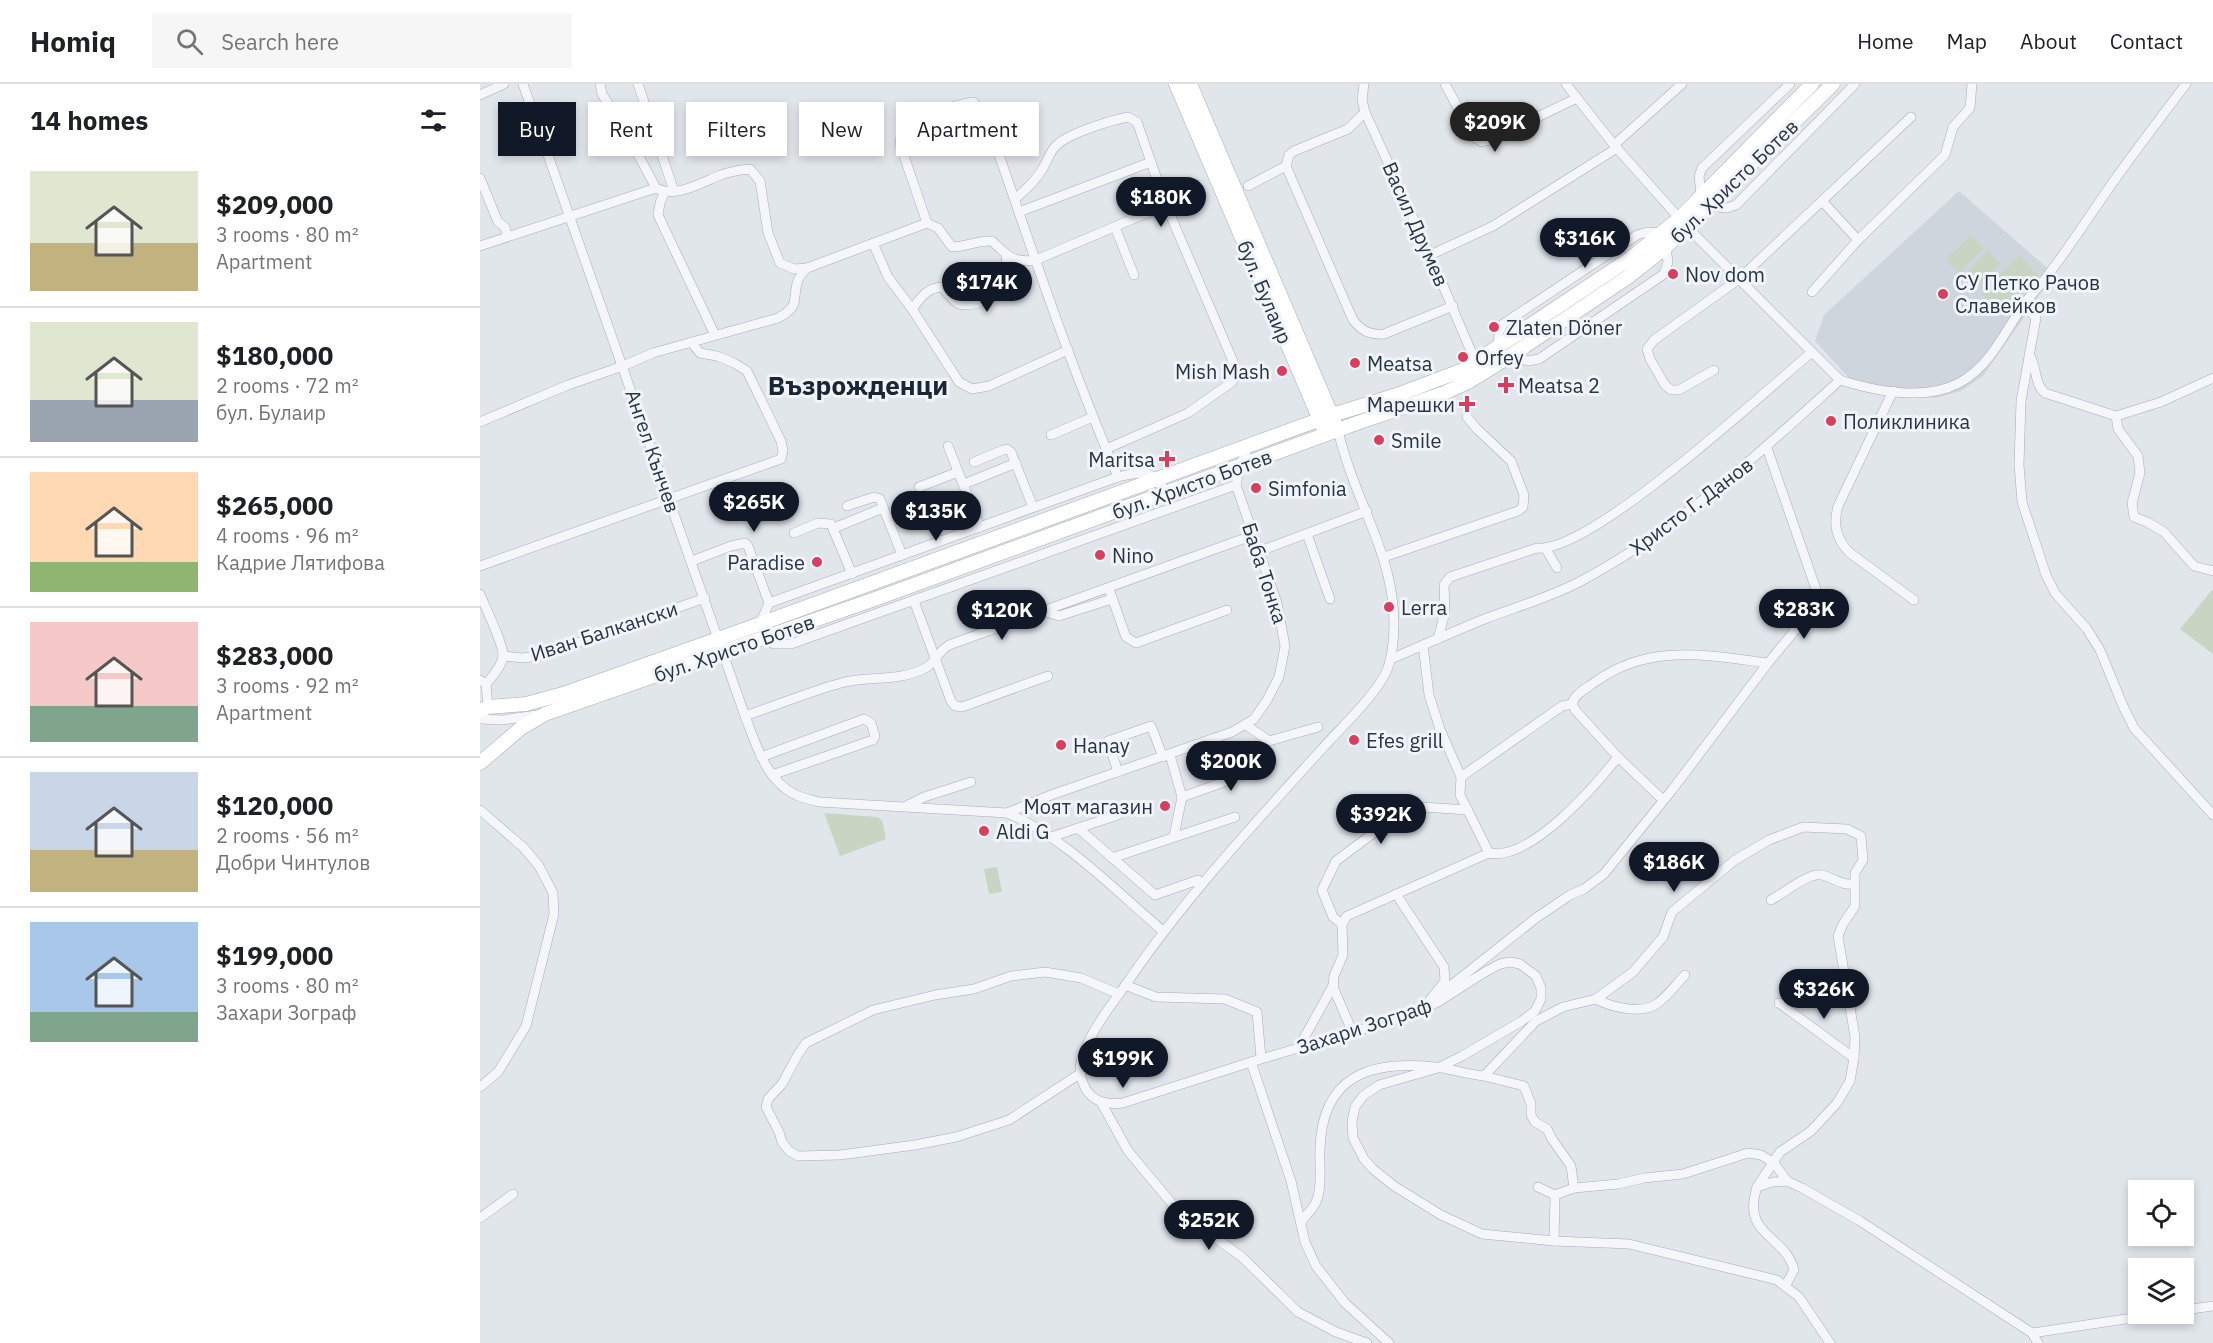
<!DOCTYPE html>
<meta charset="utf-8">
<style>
body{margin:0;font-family:"IBM Plex Sans",sans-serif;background:#f6f6f6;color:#202124;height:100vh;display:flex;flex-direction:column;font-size:22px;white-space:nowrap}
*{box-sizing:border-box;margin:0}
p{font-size:20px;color:#757577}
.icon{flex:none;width:33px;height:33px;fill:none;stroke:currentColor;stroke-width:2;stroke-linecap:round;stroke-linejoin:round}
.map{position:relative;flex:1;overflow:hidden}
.drawer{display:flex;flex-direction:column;background:#fff;width:480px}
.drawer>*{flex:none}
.top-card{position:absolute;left:18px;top:18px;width:570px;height:54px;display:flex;gap:12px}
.controls{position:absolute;left:1648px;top:1096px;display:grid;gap:12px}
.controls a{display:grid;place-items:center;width:66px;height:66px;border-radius:0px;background:#fff;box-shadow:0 3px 9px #0003;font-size:30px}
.price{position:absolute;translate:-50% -51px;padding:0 14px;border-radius:21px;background:#111827;color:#fff;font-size:20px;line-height:39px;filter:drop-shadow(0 2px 3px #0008)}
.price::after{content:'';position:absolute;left:50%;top:36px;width:18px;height:14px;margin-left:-9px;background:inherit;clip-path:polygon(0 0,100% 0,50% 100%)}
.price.active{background:#222;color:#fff}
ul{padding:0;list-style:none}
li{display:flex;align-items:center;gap:18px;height:150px;padding:0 30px}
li+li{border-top:2px solid #e0e0e0}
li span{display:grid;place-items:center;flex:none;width:168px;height:120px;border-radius:0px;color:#555}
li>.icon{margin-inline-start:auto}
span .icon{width:72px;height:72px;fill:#fffc;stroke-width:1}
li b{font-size:26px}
h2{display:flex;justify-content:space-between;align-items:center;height:72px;padding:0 30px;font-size:26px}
.pill{padding:0 21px;border-radius:0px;background:#fff;box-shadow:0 3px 9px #0003;font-size:21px;line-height:54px}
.pill.active{background:#111827;color:#fff}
header{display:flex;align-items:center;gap:36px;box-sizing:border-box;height:84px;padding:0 30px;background:#fff;border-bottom:2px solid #e0e0e0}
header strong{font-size:28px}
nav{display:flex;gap:33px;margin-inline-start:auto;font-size:21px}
.search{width:420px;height:54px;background:#f6f6f6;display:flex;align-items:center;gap:15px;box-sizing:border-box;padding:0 21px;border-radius:0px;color:#757577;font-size:22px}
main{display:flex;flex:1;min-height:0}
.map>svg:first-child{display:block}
</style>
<header>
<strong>Homiq</strong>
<div class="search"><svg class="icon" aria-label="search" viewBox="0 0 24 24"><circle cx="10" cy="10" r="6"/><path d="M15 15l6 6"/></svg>Search here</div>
<nav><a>Home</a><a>Map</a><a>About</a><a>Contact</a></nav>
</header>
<main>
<section class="drawer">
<h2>14 homes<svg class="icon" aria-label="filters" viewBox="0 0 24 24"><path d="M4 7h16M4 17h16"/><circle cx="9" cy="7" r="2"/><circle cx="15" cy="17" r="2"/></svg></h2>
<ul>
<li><span style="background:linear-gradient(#dfe7d0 60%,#c2b280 0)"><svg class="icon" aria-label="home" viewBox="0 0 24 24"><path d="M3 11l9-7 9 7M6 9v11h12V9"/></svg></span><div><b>$209,000</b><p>3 rooms · 80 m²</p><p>Apartment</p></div></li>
<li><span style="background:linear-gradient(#dfe7d0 65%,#9aa5b1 0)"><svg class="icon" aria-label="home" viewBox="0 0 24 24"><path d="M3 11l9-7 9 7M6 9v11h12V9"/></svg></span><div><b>$180,000</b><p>2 rooms · 72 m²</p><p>бул. Булаир</p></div></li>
<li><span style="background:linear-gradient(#ffd9b3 75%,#8fb573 0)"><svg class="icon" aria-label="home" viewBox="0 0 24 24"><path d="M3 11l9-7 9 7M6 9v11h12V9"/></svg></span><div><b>$265,000</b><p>4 rooms · 96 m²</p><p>Кадрие Лятифова</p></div></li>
<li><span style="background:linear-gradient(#f6c9c9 70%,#7fa58c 0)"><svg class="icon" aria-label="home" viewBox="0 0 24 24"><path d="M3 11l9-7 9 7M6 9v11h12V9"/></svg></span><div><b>$283,000</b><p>3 rooms · 92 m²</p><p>Apartment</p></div></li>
<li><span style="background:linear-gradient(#c9d6e8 65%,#c2b280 0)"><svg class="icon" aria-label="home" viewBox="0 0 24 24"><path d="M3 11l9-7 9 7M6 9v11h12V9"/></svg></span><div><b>$120,000</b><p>2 rooms · 56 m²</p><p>Добри Чинтулов</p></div></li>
<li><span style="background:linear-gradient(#a9c7e8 75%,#7fa58c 0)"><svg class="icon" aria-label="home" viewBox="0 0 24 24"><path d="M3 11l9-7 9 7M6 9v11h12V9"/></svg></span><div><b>$199,000</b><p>3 rooms · 80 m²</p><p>Захари Зограф</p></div></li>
</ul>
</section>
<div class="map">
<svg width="1733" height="1259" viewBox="0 0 1733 1259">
<rect width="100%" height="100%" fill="#e1e6eb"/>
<!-- built -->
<path fill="#cfd5dd" d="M1479,107L1574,190L1503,292L1481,307L1456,314L1414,310L1369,294L1335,257L1344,231Z"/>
<!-- green -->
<g fill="#c8d5c2">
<path d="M1490,151L1504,164L1479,189L1466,176Z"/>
<path d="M1507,167L1521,180L1496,205L1483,192Z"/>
<path d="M1539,171L1558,191L1521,228L1501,209Z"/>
<path d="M1733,505V570L1700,545Z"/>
<path d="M344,729L397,733L402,736L406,755L360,772Z"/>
<path d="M517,783L522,808L509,810L504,785Z"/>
</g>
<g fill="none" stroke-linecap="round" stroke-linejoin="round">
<defs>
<g id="street">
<path d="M43,0L265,632C276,660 286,697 316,711C323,714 331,716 339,718L527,729C582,751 637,808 683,847"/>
<path d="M120,0L122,10L145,46L176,104"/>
<path d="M158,0L194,107"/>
<path d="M884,0L882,16L885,28L950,171L996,279"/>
<path d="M965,0L994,53L1002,58L1010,56L1097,14"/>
<path d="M1086,0L1134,61L1208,144L1360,296C1395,307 1445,317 1479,299C1510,283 1525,247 1545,219C1551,211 1558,203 1565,195C1592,160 1615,123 1641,87C1662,58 1684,29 1706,0"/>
<path d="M0,11L24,0"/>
<path d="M1134,61L1202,0"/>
<path d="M806,82L873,236C882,247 889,251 904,250L973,222"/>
<path d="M0,94L18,138L25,143L27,152"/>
<path d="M768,102L806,82L809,71L814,67L868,45L885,28"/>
<path d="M184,109L180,119L178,131L235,251"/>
<path d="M1221,111L1219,92L1222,84L1310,0"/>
<path d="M535,115C545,106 556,97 563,84C568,76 570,66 578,60C590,49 632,36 648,33L657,38L686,121L755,282L756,293L752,298L708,329L626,365"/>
<path d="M1343,118L1378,156"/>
<path d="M1230,122L1247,124L1256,121L1375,0"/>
<path d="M539,128L671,78"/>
<path d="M447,139L420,60C421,53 421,48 426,43C436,34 479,20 493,18L505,30C547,151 587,274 638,393"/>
<path d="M635,143L654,191"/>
<path d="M393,159L408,193L432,225L479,298L492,305L509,302L588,266"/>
<path d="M0,162L176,104C195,114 219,100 238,92C248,88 259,86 270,85L280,97L288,149L300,179L314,185L327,184L447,139L458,144L472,163C486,163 498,156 512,157C528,172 532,179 556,176L686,121"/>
<path d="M950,171L1013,142L1137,64"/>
<path d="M1332,208L1378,156L1465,71L1473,43L1490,24L1492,0"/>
<path d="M1544,220L1556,234L1541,317L1539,381L1542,418L1566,491L1575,509L1607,545L1620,566L1643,622L1654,644L1733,731"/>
<path d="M432,225C441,214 446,204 462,203C467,209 473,217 479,220C492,225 519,211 527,202L526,171"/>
<path d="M1018,263L1019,248L1023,240L1157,151L1167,148L1182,149"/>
<path d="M1549,270C1557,282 1554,300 1565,309L1636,332L1681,318L1733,294"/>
<path d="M1030,272L1048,277L1059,275L1184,190L1188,178L1186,163"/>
<path d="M1234,286L1199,306H1191L1185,301L1170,275L1167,265L1174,256L1259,195L1431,33"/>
<path d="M1413,307L1358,422C1353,441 1356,455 1370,469L1434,516"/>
<path d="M1636,332L1638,345L1658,372L1660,389L1652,419L1654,433L1667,438L1684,448L1714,482L1733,487"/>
<path d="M0,338L88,301L143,282L173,269L298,234C322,221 311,216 318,196C320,192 324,187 327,184"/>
<path d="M858,346C876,427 929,489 910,577C904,605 860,644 841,666C773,741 704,815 647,899C632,920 613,944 604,968C600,978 599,990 603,999C610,1018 626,1021 643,1019L771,978L927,932L958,918L1005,888L1020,880L1030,878L1040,880L1056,892L1061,904V915L1055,927L1042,937L982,972L958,984L899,1001L883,1012L875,1023L872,1038L873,1054L884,1075L893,1085L914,1102L961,1131L1002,1150L1074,1157L1149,1160L1297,1196L1319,1213L1350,1259"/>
<path d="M571,351L613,333"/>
<path d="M468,362L500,443"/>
<path d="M494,378L523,366L527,365L531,368L553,423"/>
<path d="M484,400L536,379"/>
<path d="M439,403L478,388"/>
<path d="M367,422L394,413L400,415L422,471"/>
<path d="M354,444L403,424"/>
<path d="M314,449L338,439L351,440L372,490"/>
<path d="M827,450L850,515"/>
<path d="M1066,465L1077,484"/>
<path d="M780,467L887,427"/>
<path d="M904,473L1038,427L1043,423L1044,411L1031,377L997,345L987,333"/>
<path d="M212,477L251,462L265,459L268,462L289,519"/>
<path d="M0,482L301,375L303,367L301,357L267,287L254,279L237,272L220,269L211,258"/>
<path d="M629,505L646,553L656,559L747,526"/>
<path d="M0,510C5,523 24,561 23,572C22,582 12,593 6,600"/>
<path d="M434,517L471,617L475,622L482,623L568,592"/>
<path d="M566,528L579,532L632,515"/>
<path d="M280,540L289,519L638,393C661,387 674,385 686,409"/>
<path d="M283,554L294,560H311L756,401"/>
<path d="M958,555L965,528L964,501L970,493L1057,464C1110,470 1285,307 1332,268"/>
<path d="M943,561L949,611L960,645L981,693L980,711L1009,769"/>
<path d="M23,572L43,574L60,572L225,514"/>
<path d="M911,575C943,561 975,547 1007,534C1039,522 1071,513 1101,497C1199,445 1278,370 1360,296"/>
<path d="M0,596L6,600L8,623H5"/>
<path d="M265,632C297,621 329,608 361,599C389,591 419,599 447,583C454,579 459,567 469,561L774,451"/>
<path d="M0,635L22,636L57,631"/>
<path d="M766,641L789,657L838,643"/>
<path d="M729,656L742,697"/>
<path d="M690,671L702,713L694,752"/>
<path d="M281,673L384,635L391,639L395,652L393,656L292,691"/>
<path d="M638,688L628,657L671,642L683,673"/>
<path d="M981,693L1082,622L1092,620"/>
<path d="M702,713L792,681"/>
<path d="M1183,716L1138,673L1096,627L1092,620C1094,610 1107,604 1115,598C1169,559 1226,571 1288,579"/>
<path d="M428,721L444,713L491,698"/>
<path d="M0,726L44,764L59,782L73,809L74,830L46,942L18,988L0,1003"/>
<path d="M527,729L571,711L752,648L774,635L787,616L799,593L805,562L797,519L756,401L760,383L768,363"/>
<path d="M598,744L675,811L718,796"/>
<path d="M571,753L638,731"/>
<path d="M632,774L755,733"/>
<path d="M916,810L964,883L965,897L950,916L948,922"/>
<path d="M1291,816C1304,809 1329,788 1342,791C1354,794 1362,802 1374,800"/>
<path d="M862,840L853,833L842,806L856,777L923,727L933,723H942L988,726"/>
<path d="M645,901L676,913L745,915L777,928L781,974"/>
<path d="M1116,915C1131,923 1159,930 1175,921C1187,914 1196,900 1205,891"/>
<path d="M959,916L964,907L1056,834L1090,811L1104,805L1124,790L1192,706L1288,579L1335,522L1338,511L1287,364"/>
<path d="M1299,919L1374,974"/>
<path d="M872,947L853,903L854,892L863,871L862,840L867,832L1009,769C1050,778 1115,702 1138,673"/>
<path d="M819,963L854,900"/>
<path d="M771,978L811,1097L825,1158L836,1182L865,1219L909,1259"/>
<path d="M601,989L529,1036L476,1053L435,1061L360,1071L318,1072L309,1067L302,1058L299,1048L286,1023L288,1015L302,1000L317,972L326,959L393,926L455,911L494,905L531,892L565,888L601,894L639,910"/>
<path d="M1004,992L1044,1002L1051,1020V1031L1055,1038L1067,1045L1072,1055L1091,1082L1094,1104"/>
<path d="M622,1020L648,1067L699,1128L762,1173L818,1228L856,1248L887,1259"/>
<path d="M1058,1103L1075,1111L1094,1104L1138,1100L1164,1094L1203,1090L1268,1069L1281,1071L1294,1079L1307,1097"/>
<path d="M0,1134L33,1110"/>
<path d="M821,1138C825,1132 832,1126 835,1120C843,1105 839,1081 840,1065C842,992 890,976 955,983C971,985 987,990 1004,992L1056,937L1083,923L1116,915L1153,888L1183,853L1192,828L1255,776L1289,756L1323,743L1367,745L1381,752L1383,776L1375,789V822L1363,840L1358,852L1375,953L1374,974L1370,997L1357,1019L1331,1047L1300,1068L1277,1103"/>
<path d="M1074,1157L1075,1111"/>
<path d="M1306,1201L1314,1186C1305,1150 1261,1153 1277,1103L1293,1098L1307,1097L1322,1104L1380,1137L1552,1249L1558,1259"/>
<path d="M1704,1226L1733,1222"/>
<path d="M1552,1249L1679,1230"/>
</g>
<g id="secondary">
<path d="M696,0L843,343"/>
<path d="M710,0L854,337"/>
<path d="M0,627L8,623L46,620L83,610L280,540L852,331L917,311L983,286L1151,174L1200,134L1332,0"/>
<path d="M0,679L41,644L65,630L395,515L877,339L962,310L988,298L1030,272L1148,193L1186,163L1353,0"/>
</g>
</defs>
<!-- street casing -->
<use href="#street" stroke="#a6adb6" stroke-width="10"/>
<!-- secondary casing -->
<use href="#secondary" stroke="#a6adb6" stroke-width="15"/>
<!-- street -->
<use href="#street" stroke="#f4f6f9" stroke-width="9"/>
<!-- secondary -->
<use href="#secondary" stroke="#fff" stroke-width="14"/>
</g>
<!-- markers -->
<g fill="#d83e5e" stroke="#f1f4f8" stroke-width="2">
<circle cx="1193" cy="190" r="6"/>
<circle cx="1463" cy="210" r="6"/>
<circle cx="1014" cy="243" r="6"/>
<circle cx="983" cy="273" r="6"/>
<circle cx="875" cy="279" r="6"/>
<circle cx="802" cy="287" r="6"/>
<path d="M1023 292h6v6h6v6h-6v6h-6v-6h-6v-6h6z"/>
<path d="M984 311h6v6h6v6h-6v6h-6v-6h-6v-6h6z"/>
<circle cx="1351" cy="337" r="6"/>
<circle cx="899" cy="356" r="6"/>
<path d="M684 366h6v6h6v6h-6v6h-6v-6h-6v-6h6z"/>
<circle cx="776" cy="404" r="6"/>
<circle cx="620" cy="471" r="6"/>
<circle cx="337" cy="478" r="6"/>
<circle cx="909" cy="523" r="6"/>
<circle cx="874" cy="656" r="6"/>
<circle cx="581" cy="661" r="6"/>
<circle cx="685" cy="722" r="6"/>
<circle cx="504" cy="747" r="6"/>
</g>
<g text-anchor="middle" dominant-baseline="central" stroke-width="6" stroke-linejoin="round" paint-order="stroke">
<!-- street labels -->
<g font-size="20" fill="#283444" stroke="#f1f4f8">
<text transform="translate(1254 97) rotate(-44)">бул. Христо Ботев</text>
<text transform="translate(936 140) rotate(66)">Васил Друмев</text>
<text transform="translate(785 208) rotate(67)">бул. Булаир</text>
<text transform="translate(173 367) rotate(71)">Ангел Кънчев</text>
<text transform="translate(712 400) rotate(-20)">бул. Христо Ботев</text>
<text transform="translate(1211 422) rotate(-37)">Христо Г. Данов</text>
<text transform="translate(785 489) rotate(72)">Баба Тонка</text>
<text transform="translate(124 547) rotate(-18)">Иван Балкански</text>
<text transform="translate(254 564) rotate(-19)">бул. Христо Ботев</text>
<text transform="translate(884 942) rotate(-18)">Захари Зограф</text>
</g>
<!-- poi labels -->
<g font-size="20" fill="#283444" stroke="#f1f4f8" text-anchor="start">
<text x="1205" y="190">Nov dom</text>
<text x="1475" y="198">СУ Петко Рачов<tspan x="1475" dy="23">Славейков</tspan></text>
<text x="1026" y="243">Zlaten Döner</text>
<text x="995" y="273">Orfey</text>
<text x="887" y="279">Meatsa</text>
<text x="790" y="287" text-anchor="end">Mish Mash</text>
<text x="1038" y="301">Meatsa 2</text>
<text x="975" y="320" text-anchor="end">Марешки</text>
<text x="1363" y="337">Поликлиника</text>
<text x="911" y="356">Smile</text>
<text x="675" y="375" text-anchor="end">Maritsa</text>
<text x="788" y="404">Simfonia</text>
<text x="632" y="471">Nino</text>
<text x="325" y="478" text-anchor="end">Paradise</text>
<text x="921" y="523">Lerra</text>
<text x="886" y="656">Efes grill</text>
<text x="593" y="661">Hanay</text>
<text x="673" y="722" text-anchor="end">Моят магазин</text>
<text x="516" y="747">Aldi G</text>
</g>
<!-- district labels -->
<g font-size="26" font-weight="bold" fill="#1a2535" stroke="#f1f4f8">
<text x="378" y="301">Възрожденци</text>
</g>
</g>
</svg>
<div class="controls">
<a><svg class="icon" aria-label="locate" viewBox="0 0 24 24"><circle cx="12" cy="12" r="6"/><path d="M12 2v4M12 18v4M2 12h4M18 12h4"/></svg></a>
<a><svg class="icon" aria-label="layers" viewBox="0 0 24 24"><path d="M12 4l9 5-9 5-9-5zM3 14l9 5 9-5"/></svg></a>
</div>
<b class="price active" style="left:1015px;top:69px">$209K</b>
<b class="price" style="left:681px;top:144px">$180K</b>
<b class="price" style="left:1105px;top:185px">$316K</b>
<b class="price" style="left:507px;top:229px">$174K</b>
<b class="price" style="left:274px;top:449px">$265K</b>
<b class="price" style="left:456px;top:458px">$135K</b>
<b class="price" style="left:1324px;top:556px">$283K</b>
<b class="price" style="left:522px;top:557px">$120K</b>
<b class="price" style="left:751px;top:708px">$200K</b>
<b class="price" style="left:901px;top:761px">$392K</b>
<b class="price" style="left:1194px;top:809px">$186K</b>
<b class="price" style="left:1344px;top:936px">$326K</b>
<b class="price" style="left:643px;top:1005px">$199K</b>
<b class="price" style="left:729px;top:1167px">$252K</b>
<div class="top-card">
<a class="pill active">Buy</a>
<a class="pill">Rent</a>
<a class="pill">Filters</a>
<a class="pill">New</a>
<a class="pill">Apartment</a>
</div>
</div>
</main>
